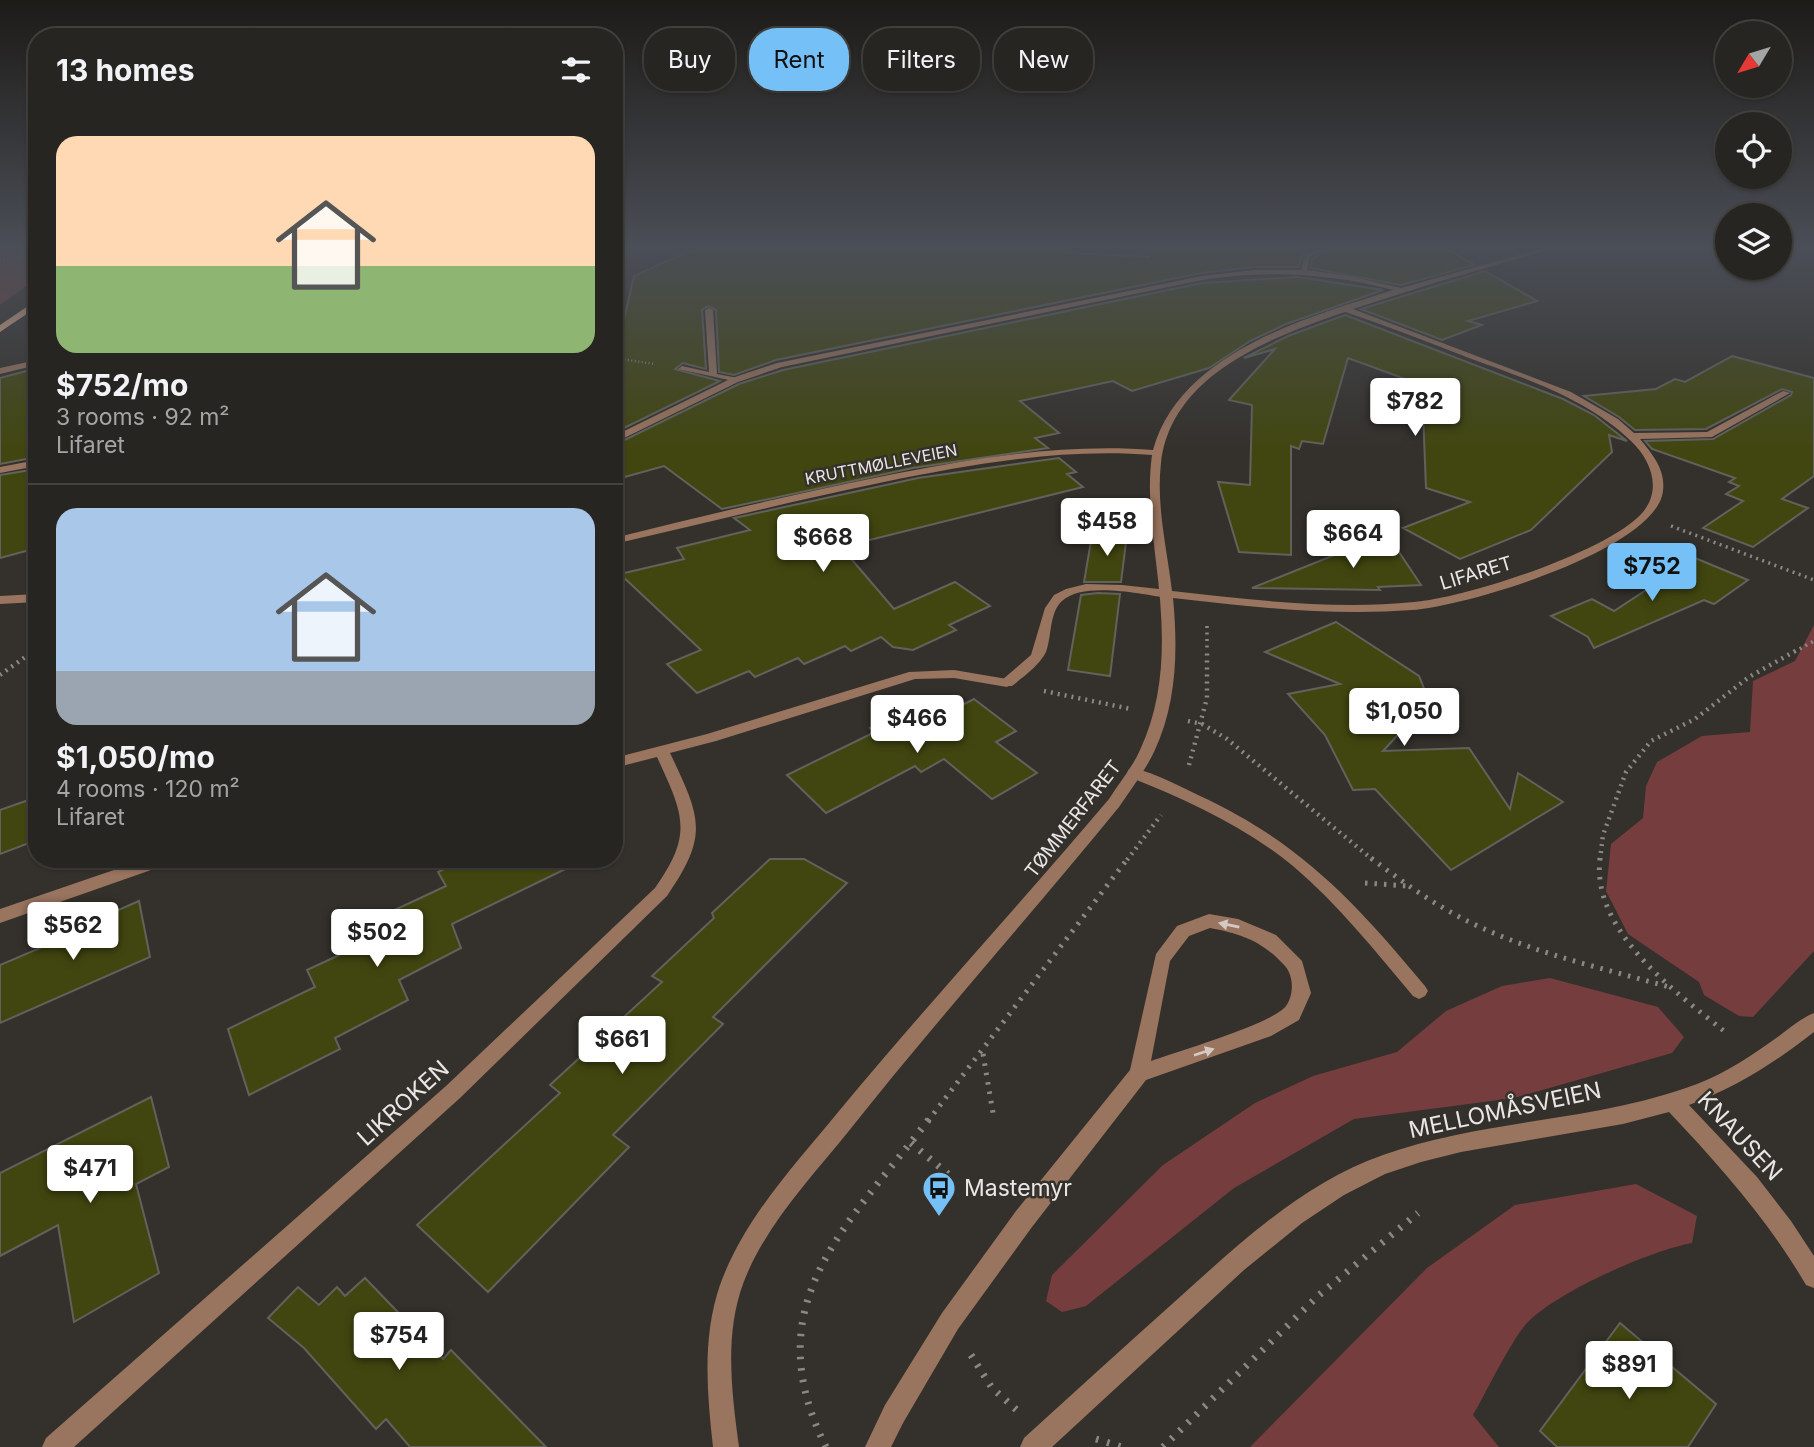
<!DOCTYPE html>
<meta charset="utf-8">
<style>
body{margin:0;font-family:Inter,sans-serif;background:#2f2d2a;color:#f1f3f6;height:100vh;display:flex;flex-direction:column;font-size:26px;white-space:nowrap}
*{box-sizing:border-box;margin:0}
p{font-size:23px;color:#a4a5a5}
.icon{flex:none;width:38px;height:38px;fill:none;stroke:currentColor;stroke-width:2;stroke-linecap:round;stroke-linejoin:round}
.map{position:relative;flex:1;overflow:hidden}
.panel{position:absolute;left:28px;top:28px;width:595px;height:840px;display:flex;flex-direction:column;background:#272521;border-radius:28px;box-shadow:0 2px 5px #0004,0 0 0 2px #43423f}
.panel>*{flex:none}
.guide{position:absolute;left:644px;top:28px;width:665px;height:63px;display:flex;gap:14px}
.needle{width:46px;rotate:232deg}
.fabs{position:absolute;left:1715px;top:21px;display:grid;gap:14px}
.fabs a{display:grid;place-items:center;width:77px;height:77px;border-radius:50%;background:#272521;box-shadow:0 2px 5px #0004,0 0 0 2px #43423f;font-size:35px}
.price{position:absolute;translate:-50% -60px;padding:0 16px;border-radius:7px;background:#fff;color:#222;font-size:23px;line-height:46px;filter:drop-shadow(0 2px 4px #0008)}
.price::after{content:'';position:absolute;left:50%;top:42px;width:21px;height:16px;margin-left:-10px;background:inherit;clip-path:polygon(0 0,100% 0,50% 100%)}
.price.active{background:#75c0f6;color:#111}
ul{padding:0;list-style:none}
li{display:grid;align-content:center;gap:14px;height:371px;padding:0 28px}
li+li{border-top:2px solid #43423f}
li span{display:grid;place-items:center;height:217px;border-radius:21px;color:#555}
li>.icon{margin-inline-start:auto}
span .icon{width:126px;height:126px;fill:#fffc;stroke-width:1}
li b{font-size:30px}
h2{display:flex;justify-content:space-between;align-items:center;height:84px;padding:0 28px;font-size:30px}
.pill{padding:0 24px;border-radius:28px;background:#272521;box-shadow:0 2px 5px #0004,0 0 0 2px #43423f;font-size:24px;line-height:63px}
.pill.active{background:#75c0f6;color:#111}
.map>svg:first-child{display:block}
</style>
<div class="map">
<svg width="1814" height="1447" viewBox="0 0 1814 1447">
<rect width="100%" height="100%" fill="#34312c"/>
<!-- green -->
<g fill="#753d3e">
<path d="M0,247H37V278L0,305Z"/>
<path d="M1814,625V951L1753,1017L1739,1016L1704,995L1699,982L1628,934L1606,891L1611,844L1643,818L1646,786L1657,762L1702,736L1750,732L1753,681L1795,661Z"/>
<path d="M1550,978L1658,1007L1684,1037L1672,1053L1514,1098L1354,1119L1234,1188L1086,1306L1062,1312L1046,1301L1052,1275L1163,1165L1255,1103L1313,1076L1397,1052L1446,1011L1502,986Z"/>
<path d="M1636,1184L1697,1216L1692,1243C1649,1251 1559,1291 1528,1322C1512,1338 1486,1393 1473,1415L1499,1447H1250L1427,1268L1515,1205Z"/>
</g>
<!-- building -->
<g fill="#414610" stroke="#61625c" stroke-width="2">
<path d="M699,247H1068V253L1149,257L1151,247H1314L1302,254L1299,267H1254L1201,273L776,360L734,375L719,372L716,310L708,306L702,310L706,369L683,363L675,369L720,381L614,433V350L619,324H623L634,276Z"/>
<path d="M1332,247H1443L1474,265L1401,285L1310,268L1312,259Z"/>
<path d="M1485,271L1537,301L1468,321L1482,325L1442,340L1361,309Z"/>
<path d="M1298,277L1383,290L1286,324L1250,341L1209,368L1132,391L1113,381L1020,401L1059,433L1035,438L1048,448L913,468L722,509L664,466L614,480V445L739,384L783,370L1202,283Z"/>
<path d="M1345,315L1563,399L1594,415L1627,441L1609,435L1612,452L1531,530L1460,559L1403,528L1470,502L1426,488L1422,385L1348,358L1323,444L1302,441L1299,449L1291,446V555L1239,552L1218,482L1250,485L1252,405L1229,400L1275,349L1244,358L1288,336Z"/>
<path d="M1732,356L1814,378V476L1782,499L1808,508L1753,547L1703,528L1743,501L1726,494L1739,486L1729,482L1735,478L1652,449L1645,441L1713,439L1791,395L1792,392L1782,389L1706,429L1635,430L1619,417L1584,396L1656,389L1675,379L1685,382Z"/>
<path d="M37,368V457L0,464V378Z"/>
<path d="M1059,458L1076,472L1067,474L1083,487L841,547L894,609L955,582L990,606L949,625L956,630L913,650L893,647L881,637L851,651L845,646L804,664L798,658L755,677L749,671L697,693L667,664L701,650L620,574L684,559L677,548L750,530L734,518L918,478Z"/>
<path d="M37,469V548L0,558V475Z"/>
<path d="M1128,526L1121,582H1084L1091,541Z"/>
<path d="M1387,534L1421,585L1378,587L1380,590L1252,588Z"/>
<path d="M1695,558L1748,580L1714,604L1704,600L1594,648L1588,637L1551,616L1592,599L1614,611Z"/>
<path d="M1098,593L1120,594L1110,676L1068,670L1081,595Z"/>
<path d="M1336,622L1419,676L1429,701L1383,751L1469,748L1510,809L1518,773L1563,802L1451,870L1375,789L1353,790L1325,735L1288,694L1340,684L1265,652Z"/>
<path d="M974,699L1016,731L996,742L1037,773L992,799L944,759L921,772L915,766L826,813L787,775L875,732L870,728L917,704L935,719Z"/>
<path d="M37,797V840L0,854V810Z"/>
<path d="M465,859H586L452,924L461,948L399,980L408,1000L335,1038L340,1049L249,1095L228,1029L315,987L307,970L378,937L371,921L446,886L438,872Z"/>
<path d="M770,859H804L847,883L713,1017L723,1024L613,1135L629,1147L488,1292L417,1225L560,1093L550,1085L662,982L652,976L714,918L712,913Z"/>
<path d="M139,901L150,957L0,1023V965L87,928L86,924Z"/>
<path d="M151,1097L169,1167L136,1184L159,1273L74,1322L58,1225L0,1256V1173Z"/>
<path d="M365,1278L443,1359L451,1350L546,1447H410L386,1419L376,1429L304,1348L268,1318L298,1287L319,1305L337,1287L345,1296Z"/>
<path d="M1620,1323L1716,1404L1688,1447H1557L1540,1431Z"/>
</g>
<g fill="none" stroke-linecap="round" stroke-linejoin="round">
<!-- path-far4 -->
<g stroke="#8a8884" stroke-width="2.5" stroke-dasharray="1 2.5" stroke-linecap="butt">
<path d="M28,247L37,255"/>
<path d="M1806,247L1814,250"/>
<path d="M1581,252L1604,247"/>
<path d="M0,260L37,257"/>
<path d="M614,260L654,247"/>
<path d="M614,358L655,364"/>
</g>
<!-- path-far3 -->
<g stroke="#8a8884" stroke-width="3.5" stroke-dasharray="2 4.5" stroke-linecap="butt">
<path d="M1671,526L1814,580"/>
<path d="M1207,626V652"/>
<path d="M33,652L37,649"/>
<path d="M1794,652L1814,641"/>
</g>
<!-- path-far2 -->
<g stroke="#8a8884" stroke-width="4.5" stroke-dasharray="2 5" stroke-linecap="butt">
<path d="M0,675L35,650"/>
<path d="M1044,691L1131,709"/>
<path d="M1188,721L1202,724L1227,739L1373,860"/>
<path d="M1189,765L1207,698V650"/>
<path d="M1127,860L1161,815"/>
<path d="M1600,860L1603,835L1626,772L1651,741L1695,719L1749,677L1797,650"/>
</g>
<!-- path-far1 -->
<g stroke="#8a8884" stroke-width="5" stroke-dasharray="2.5 7" stroke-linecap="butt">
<path d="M1371,858C1405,884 1440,909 1480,927C1540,955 1606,969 1669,987"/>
<path d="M1600,858C1591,930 1674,991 1724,1031"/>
<path d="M1365,883L1408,886"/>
<path d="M983,1054L994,1119"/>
<path d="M928,1121L1128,858"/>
</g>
<!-- path -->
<g stroke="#8a8884" stroke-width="7" stroke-dasharray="2.5 9" stroke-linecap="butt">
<path d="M911,1143L948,1174"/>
<path d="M971,1355L992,1388L1019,1412"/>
<path d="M1096,1439L1122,1447"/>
<path d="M826,1447C754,1303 847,1227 929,1119"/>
<path d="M1163,1447L1318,1296L1418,1213"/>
</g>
<!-- service -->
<g fill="#99745f" fill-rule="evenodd">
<path d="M709,308L713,310L717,374L738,378V382L678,369L682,366L709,372L705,310Z"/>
<path d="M1086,584L1122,585L1168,590L1174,594L1168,598C1142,594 1083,581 1062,601C1049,613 1052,636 1046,652C1039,666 1024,676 1012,686H1002L1000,683L1002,680L1031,655L1045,608L1054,595L1066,589Z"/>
<path d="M1134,768C1156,774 1178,785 1198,795C1300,842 1354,901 1425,986L1428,991L1425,996L1419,999L1413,996C1375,951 1338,904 1293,866C1244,826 1187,800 1129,777L1127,773L1129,769Z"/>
<path d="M1209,914L1238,919L1276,935L1302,961L1311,993L1299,1020L1271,1036L1146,1080L1032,1227L958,1329L903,1423L891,1447H865L885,1405L942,1313L1016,1211L1130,1070L1156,954L1177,926ZM1210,928C1242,934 1262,941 1285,966C1294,976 1294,995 1286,1006C1274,1023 1176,1052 1151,1061L1170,961L1189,936Z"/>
</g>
<!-- minor -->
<g fill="#99745f" fill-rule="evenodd">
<path d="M1320,247H1329L1310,257L1307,270L1349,276L1401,288L1547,247H1559L1437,282L1353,309L1571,392L1618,419L1634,433L1707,432L1783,391L1790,393L1712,437L1640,439C1653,455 1668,472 1662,496C1646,552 1467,606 1412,610C1332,616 1252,607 1173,598C1178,650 1177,703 1154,752C1145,771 1131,789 1119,807C1030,916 936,1021 848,1132C810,1179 764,1227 743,1284C724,1336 732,1394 739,1447H713C707,1393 702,1337 720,1285C744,1218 795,1165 839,1111C927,1005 1020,904 1109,799C1119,783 1132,768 1140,750C1168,690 1164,626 1156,562C1152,526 1147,491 1152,455C1061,448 973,464 884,482C793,501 704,523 614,544V538C702,516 790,495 879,477C970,459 1060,443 1153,450C1180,352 1309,317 1393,290C1329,273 1268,270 1202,280L782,367L738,382L614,443V436L732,378L777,363L1202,276L1254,270H1301L1305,255ZM1345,312C1387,326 1428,342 1469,358C1527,379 1587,399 1631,441C1651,460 1662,489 1643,512C1610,551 1466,598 1414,602C1334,610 1252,600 1172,591C1167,549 1156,505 1161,463C1171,374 1272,337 1345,312Z"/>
<path d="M37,360V365L0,374V368Z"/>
<path d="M37,460V466L0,473V467Z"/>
<path d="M37,594V602L0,604V596Z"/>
<path d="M954,670L1007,679L1014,683L1007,687L954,678L915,679L716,741L670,753C701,818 709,835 667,896L460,1098L74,1447H42L46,1438L446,1086L655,888C694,833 683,814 657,757L614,768V758L707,734L909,672Z"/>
<path d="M146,859H173L171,863L0,923V909Z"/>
<path d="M1814,1013V1032C1776,1062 1735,1088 1689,1105L1757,1177L1791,1221L1814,1256V1288L1806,1285C1768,1220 1720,1166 1669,1112L1623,1124L1461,1152L1421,1162L1385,1174L1344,1195L1302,1223L1244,1270L1052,1447H1020L1024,1438C1076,1391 1128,1343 1181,1296C1241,1242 1305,1182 1383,1155C1485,1119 1596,1122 1697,1084C1726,1073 1754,1054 1779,1036C1790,1028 1801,1018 1814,1013Z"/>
</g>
<!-- primary -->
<path fill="#f7ba97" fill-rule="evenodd" d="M37,300V307L0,332V325Z"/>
</g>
<!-- one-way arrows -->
<defs><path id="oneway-solid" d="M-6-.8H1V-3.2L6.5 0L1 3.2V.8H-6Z" transform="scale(1.75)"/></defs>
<g fill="#d5cac3">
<use href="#oneway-solid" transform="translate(1229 925) rotate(-169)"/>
<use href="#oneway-solid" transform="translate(1204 1052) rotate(-18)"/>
</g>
<!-- sky -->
<linearGradient id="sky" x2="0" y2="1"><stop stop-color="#1d1b18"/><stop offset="0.55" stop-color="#4a4e56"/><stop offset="1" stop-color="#4a4e56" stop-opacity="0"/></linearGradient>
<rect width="1814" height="450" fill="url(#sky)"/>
<!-- icons -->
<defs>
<symbol id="bus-pin" viewBox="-11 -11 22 30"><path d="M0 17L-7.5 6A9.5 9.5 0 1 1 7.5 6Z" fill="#75c0f6" stroke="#34312c"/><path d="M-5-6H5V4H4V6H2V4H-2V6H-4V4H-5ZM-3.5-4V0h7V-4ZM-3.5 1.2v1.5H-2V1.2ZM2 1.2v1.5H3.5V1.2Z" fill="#111"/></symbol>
</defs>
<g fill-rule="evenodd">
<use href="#bus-pin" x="920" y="1169" width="38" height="52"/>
</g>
<g text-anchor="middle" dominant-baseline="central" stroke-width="5" stroke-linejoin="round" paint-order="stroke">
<!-- far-street labels -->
<g font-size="16" fill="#e9e7e4" stroke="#34312c">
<text transform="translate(881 464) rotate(-11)">KRUTTMØLLEVEIEN</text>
</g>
<!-- street labels -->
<g font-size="19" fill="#e9e7e4" stroke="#34312c">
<text transform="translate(1476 573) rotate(-17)">LIFARET</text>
<text transform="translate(1073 819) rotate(-52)">TØMMERFARET</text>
</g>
<!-- near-street labels -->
<g font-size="23" fill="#e9e7e4" stroke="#34312c">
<text transform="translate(403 1103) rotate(-42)">LIKROKEN</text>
<text transform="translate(1505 1110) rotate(-12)">MELLOMÅSVEIEN</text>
<text transform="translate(1740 1136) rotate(47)">KNAUSEN</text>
</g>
<!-- near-poi labels -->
<g font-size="23" fill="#e9e7e4" stroke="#34312c" text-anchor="start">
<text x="964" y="1188">Mastemyr</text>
</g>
</g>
</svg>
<div class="fabs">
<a><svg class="needle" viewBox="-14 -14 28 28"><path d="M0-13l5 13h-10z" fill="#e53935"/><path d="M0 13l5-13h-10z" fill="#a4a5a5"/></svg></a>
<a><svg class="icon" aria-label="locate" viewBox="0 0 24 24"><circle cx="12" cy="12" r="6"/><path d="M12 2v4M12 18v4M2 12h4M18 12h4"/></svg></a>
<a><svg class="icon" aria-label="layers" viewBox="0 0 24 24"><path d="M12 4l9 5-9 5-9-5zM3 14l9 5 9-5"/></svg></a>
</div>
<b class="price" style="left:1415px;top:438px">$782</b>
<b class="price" style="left:1107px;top:558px">$458</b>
<b class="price" style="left:1353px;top:570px">$664</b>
<b class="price" style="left:823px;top:574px">$668</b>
<b class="price active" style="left:1652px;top:603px">$752</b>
<b class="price" style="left:1404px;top:748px">$1,050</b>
<b class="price" style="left:917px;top:755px">$466</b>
<b class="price" style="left:73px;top:962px">$562</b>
<b class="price" style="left:377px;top:969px">$502</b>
<b class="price" style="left:622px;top:1076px">$661</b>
<b class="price" style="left:90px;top:1205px">$471</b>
<b class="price" style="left:399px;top:1372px">$754</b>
<b class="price" style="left:1629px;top:1401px">$891</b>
<div class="guide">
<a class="pill">Buy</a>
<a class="pill active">Rent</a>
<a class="pill">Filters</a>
<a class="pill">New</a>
</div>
<section class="panel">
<h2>13 homes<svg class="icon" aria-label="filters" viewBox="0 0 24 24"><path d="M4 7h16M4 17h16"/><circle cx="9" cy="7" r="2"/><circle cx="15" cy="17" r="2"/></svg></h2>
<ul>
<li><span style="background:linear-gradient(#ffd9b3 60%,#8fb573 0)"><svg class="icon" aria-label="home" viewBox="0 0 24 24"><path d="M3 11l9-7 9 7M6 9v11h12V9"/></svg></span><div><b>$752/mo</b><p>3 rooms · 92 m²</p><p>Lifaret</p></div></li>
<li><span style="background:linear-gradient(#a9c7e8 75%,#9aa5b1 0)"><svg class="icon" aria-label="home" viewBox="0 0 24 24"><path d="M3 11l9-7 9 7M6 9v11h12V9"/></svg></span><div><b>$1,050/mo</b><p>4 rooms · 120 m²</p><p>Lifaret</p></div></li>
</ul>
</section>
</div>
